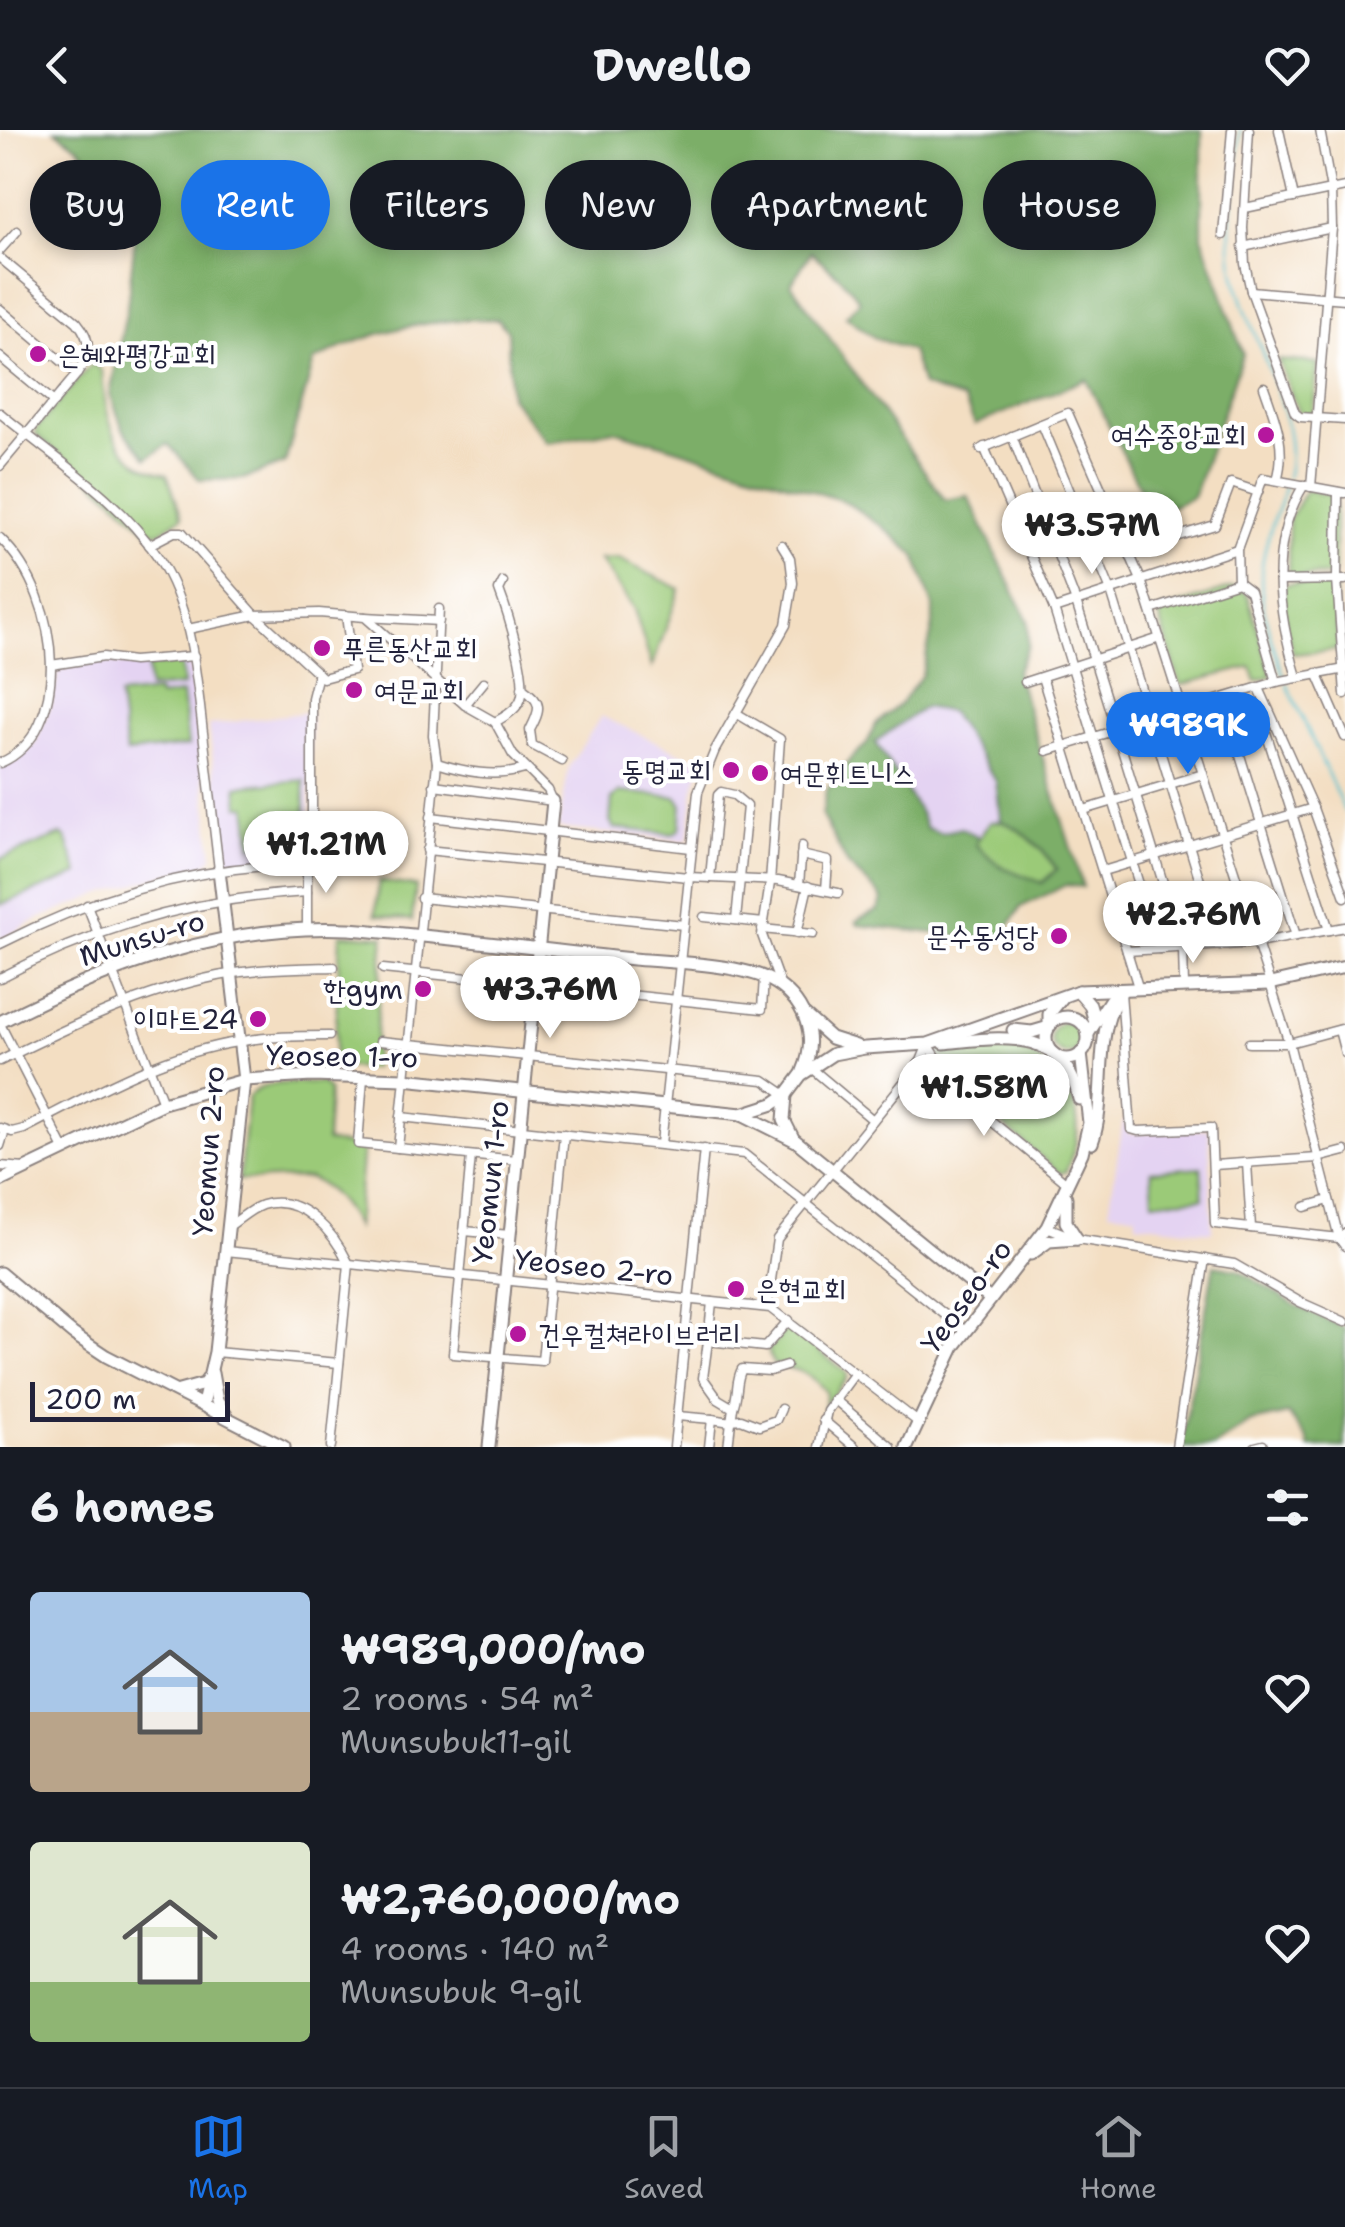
<!DOCTYPE html>
<meta charset="utf-8">
<style>
body{margin:0;font-family:"Shantell Sans","Poor Story",sans-serif;background:#242831;color:#f1f3f6;height:100vh;display:flex;flex-direction:column;font-size:38px;white-space:nowrap}
*{box-sizing:border-box;margin:0}
p{font-size:32px;color:#9ea1a6}
.icon{flex:none;width:55px;height:55px;fill:none;stroke:currentColor;stroke-width:2;stroke-linecap:round;stroke-linejoin:round}
.map{position:relative;height:1317px;overflow:hidden}
.details{display:flex;flex-direction:column;background:#171b24;flex:1}
.details>*{flex:none}
.top-card{position:absolute;left:30px;top:30px;width:1285px;height:90px;display:flex;gap:20px}
.scale{position:absolute;left:30px;bottom:25px;width:200px;box-sizing:border-box;padding-left:10px;border:5px solid #22223b;border-top:0;font-size:28px;line-height:35px;white-space:nowrap;color:#22223b;-webkit-text-stroke:8px #fff;paint-order:stroke}
.price{position:absolute;translate:-50% -85px;padding:0 22px;border-radius:35px;background:#fff;color:#222;font-size:32px;line-height:65px;filter:drop-shadow(0 2px 5px #0008)}
.price::after{content:'';position:absolute;left:50%;top:60px;width:30px;height:22px;margin-left:-15px;background:inherit;clip-path:polygon(0 0,100% 0,50% 100%)}
.price.current{background:#1a73e8;color:#fff}
ul{padding:0;list-style:none}
li{display:flex;align-items:center;gap:30px;height:250px;padding:0 30px}
li span{display:grid;place-items:center;flex:none;width:280px;height:200px;border-radius:10px;color:#555}
li>.icon{margin-inline-start:auto}
span .icon{width:120px;height:120px;fill:#fffc;stroke-width:1}
li b{font-size:42px}
h2{display:flex;justify-content:space-between;align-items:center;height:120px;padding:0 30px;font-size:42px}
.tag{padding:0 35px;border-radius:45px;background:#171b24;box-shadow:0 5px 15px #0003;font-size:35px;line-height:90px}
.tag.current{background:#1a73e8;color:#fff}
header{display:flex;justify-content:space-between;align-items:center;height:130px;padding:0 30px;background:#171b24;font-size:45px;font-weight:700}
.tabs{display:flex;justify-content:space-around;align-items:center;height:140px;border-top:2px solid #363941;background:#171b24;font-size:28px;color:#9ea1a6}
.tabs a{display:grid;justify-items:center;gap:5px}
.tabs .current{color:#1a73e8}
.map>svg:first-child{display:block}
</style>
<header><svg class="icon" aria-label="back" viewBox="0 0 24 24"><path d="M15 5l-7 7 7 7"/></svg>Dwello<svg class="icon" aria-label="heart" viewBox="0 0 24 24"><path d="M12 20l-8-8c-3-5 5-10 8-4 3-6 11-1 8 4z"/></svg></header>
<div class="map">
<svg width="1345" height="1317" viewBox="0 0 1345 1317">
<rect width="100%" height="100%" fill="#fff"/>
<filter id="ink" filterUnits="userSpaceOnUse"><feTurbulence type="fractalNoise" baseFrequency=".01" numOctaves="2"/><feDisplacementMap in="SourceGraphic" scale="20" xChannelSelector="R" yChannelSelector="G"/><feConvolveMatrix kernelMatrix="1 2 1 2 8 2 1 2 1" color-interpolation-filters="sRGB"/></filter>
<filter id="wash" filterUnits="userSpaceOnUse"><feTurbulence type="fractalNoise" baseFrequency=".0048" numOctaves="4" result="noise"/><feDisplacementMap in="SourceGraphic" scale="40" xChannelSelector="R" yChannelSelector="G"/><feGaussianBlur stdDeviation="2.25" result="paint"/><feColorMatrix in="noise" values="0 0 0 0 0 0 0 0 0 0 0 0 0 0 0 0 0 1.4 0 .05"/><feComposite in="paint" operator="in"/></filter>
<g filter="url(#wash)">
<rect width="100%" height="100%" fill="#f3dec2"/>
<!-- built -->
<g fill="#e4d3f2">
<path d="M190,530L213,727L200,739L170,743L96,766L38,789L0,810V637L17,630L35,614L52,572L59,540L98,531L129,535Z"/>
<path d="M924,577L950,582L996,651L1001,691L990,692L978,707L961,698L941,703L926,698L920,682L874,612Z"/>
<path d="M311,582L309,726L231,735L225,731L209,595Z"/>
<path d="M601,586L702,633L694,659L688,711L558,698L569,637Z"/>
<path d="M1126,990L1129,1004L1209,999L1212,1102L1136,1093V1084L1109,1081L1123,991Z"/>
</g>
<!-- green -->
<g fill="#9bca78" stroke="#5e765a" stroke-width="2.5">
<path d="M1278,230L1318,233L1313,284H1302L1297,279Z"/>
<path d="M92,233L102,241C105,289 114,334 167,344L182,387L159,403L148,401L111,366L36,305V299Z"/>
<path d="M1306,360L1335,366V442L1332,445L1292,447L1288,443L1289,389Z"/>
<path d="M619,429L680,459L652,537L634,479L600,430Z"/>
<path d="M1331,452L1335,456L1338,520L1293,524L1286,497L1283,457L1287,454Z"/>
<path d="M1233,457L1247,464L1272,546L1256,551L1251,537L1180,555L1159,485L1160,481Z"/>
<path d="M181,533L183,556L149,559L147,536Z"/>
<path d="M157,562L158,567L182,564L188,616L126,623L119,566Z"/>
<path d="M304,650L306,704L301,705V711L252,716L247,676H239L237,656Z"/>
<path d="M620,662L677,667L682,675L680,699L673,704L614,698L610,691L612,669Z"/>
<path d="M1001,691C1024,699 1043,720 1057,740L1041,753L1000,736L975,714L990,692Z"/>
<path d="M61,705L66,708L79,744L0,775V729Z"/>
<path d="M379,751L416,756L412,790L375,785Z"/>
<path d="M340,804L384,806L373,939L334,936Z"/>
<circle cx="1067" cy="908" r="16"/>
<path d="M999,915C1045,921 1086,962 1076,1011C1074,1022 1069,1032 1066,1042L1060,1043L961,960L938,922Z"/>
<path d="M322,953L329,961L326,1012L363,1017L356,1097C345,1077 331,1057 309,1048L239,1050L248,967C265,948 299,954 322,953Z"/>
<path d="M1201,1037L1203,1068L1153,1071L1151,1041Z"/>
<path d="M788,1197L847,1243V1248L824,1277L826,1262C811,1242 794,1239 773,1234L768,1221Z"/>
</g>
<!-- forest -->
<g fill="#7cae68" stroke="#4f6852" stroke-width="2.5" fill-rule="evenodd">
<path d="M55,0H1202V106L1243,224L1193,367L1153,385L1086,249L975,295L964,270L922,256L911,221L875,208L846,186L860,170L842,149L811,122L791,154L945,370L968,366L1028,491V516L1016,542L1083,757L1066,755L1021,777L1001,810L858,795L856,791L878,780L882,771L880,765L848,735L822,686L826,661L851,628L867,614L875,595L901,573L922,545L933,495V476L915,425L883,397L844,371L669,316L614,300L547,313L510,266L508,201L497,189C429,189 373,199 314,231L285,333L243,349L200,350L168,314L147,328L123,299L110,264L127,178L136,99L80,18ZM924,577L950,582L996,651L1001,691C1024,699 1043,720 1057,739L1042,753L1000,736L976,715L978,707L961,698L941,703L926,698L920,683L875,612Z"/>
<path d="M1214,1135L1237,1139L1297,1176L1345,1198V1317H1309L1308,1310L1288,1284L1251,1292L1214,1317H1181Z"/>
</g>
<g fill="none" stroke-linecap="round" stroke-linejoin="round">
<!-- stream -->
<g stroke="#55c1d0" stroke-width="2.5">
<path d="M1240,0C1237,44 1225,96 1234,140C1245,201 1304,289 1287,348"/>
<path d="M1284,546C1270,509 1255,464 1264,424C1268,401 1279,379 1285,356"/>
<path d="M1287,554L1345,682"/>
</g>
</g>
</g>
<g filter="url(#ink)">
<g fill="none" stroke-linecap="round" stroke-linejoin="round">
<defs>
<g id="street">
<path d="M1249,0L1243,98L1245,134L1251,161L1295,283L1300,287L1345,290"/>
<path d="M1279,0L1294,68"/>
<path d="M1245,78L1345,57"/>
<path d="M1223,105L1232,0"/>
<path d="M1243,117L1332,98"/>
<path d="M0,120L17,101"/>
<path d="M0,128L77,192C93,211 90,225 77,244L0,336"/>
<path d="M1251,161L1345,169"/>
<path d="M0,179L77,244"/>
<path d="M0,227L54,272"/>
<path d="M1264,257C1275,288 1287,317 1277,350"/>
<path d="M0,283C54,328 119,368 158,427C192,479 196,543 203,603C208,649 214,694 219,740"/>
<path d="M1042,294L1111,461L1220,816"/>
<path d="M1012,306L1076,472L1116,600L1183,818L1184,856"/>
<path d="M984,317L1054,479L1159,819"/>
<path d="M981,319L1068,283L1141,450L1289,913L1339,1108L1345,1116"/>
<path d="M1311,357L1332,98L1331,60L1320,0"/>
<path d="M1338,362L1337,450L1345,564"/>
<path d="M1018,397L1104,365"/>
<path d="M0,408C33,440 50,489 51,535"/>
<path d="M149,415L174,402H182L255,485L323,548L353,540L346,485"/>
<path d="M1129,421L1215,395L1231,353L1258,362"/>
<path d="M1280,451L1345,450"/>
<path d="M1238,452L1237,419L1263,348L1345,363"/>
<path d="M1238,452L1250,461L1276,552"/>
<path d="M1054,479L1237,419"/>
<path d="M1151,480L1238,452"/>
<path d="M365,487L439,491"/>
<path d="M188,499L255,485L319,483L365,487L465,575L495,592L513,625L548,660L553,671"/>
<path d="M1317,543L1345,607"/>
<path d="M1042,547L1138,857"/>
<path d="M1297,547C1278,484 1267,414 1304,355"/>
<path d="M1025,552L1160,508"/>
<path d="M522,558C543,572 541,579 530,600L532,615L562,631"/>
<path d="M1259,558L1313,678L1345,767"/>
<path d="M465,575L484,552"/>
<path d="M736,583L780,609L770,753L762,805L781,857"/>
<path d="M495,592C504,587 515,581 520,571C530,552 507,481 499,460L503,452"/>
<path d="M1264,596L1329,800"/>
<path d="M1234,606L1296,806"/>
<path d="M1195,619L1267,596"/>
<path d="M1047,621L1276,552L1345,539"/>
<path d="M0,633C38,617 51,575 51,535L103,527L133,531L194,526"/>
<path d="M437,633C465,642 495,648 525,639"/>
<path d="M434,655L553,671"/>
<path d="M1084,680L1203,644"/>
<path d="M431,687L691,718"/>
<path d="M427,720L688,747L778,751L838,763"/>
<path d="M801,725L828,731L826,760"/>
<path d="M1103,741L1313,678"/>
<path d="M710,748L718,665L721,662L734,665L747,676L736,790"/>
<path d="M799,755L802,716"/>
<path d="M421,768L684,795"/>
<path d="M87,775L163,973"/>
<path d="M704,787L764,793"/>
<path d="M307,799V734L312,726V568L318,544"/>
<path d="M762,799L813,804"/>
<path d="M797,803L808,756"/>
<path d="M0,814C96,765 198,735 307,734"/>
<path d="M1127,821L1257,813L1345,797"/>
<path d="M383,839L762,879L764,847"/>
<path d="M0,848C97,796 197,768 307,762"/>
<path d="M1121,862L1131,999L1138,1001L1211,998L1215,1094L1339,1108L1345,1103"/>
<path d="M0,894L65,1021"/>
<path d="M1339,900L1345,923"/>
<path d="M380,911L764,950L786,965"/>
<path d="M1249,913H1289L1345,898"/>
<path d="M0,931C71,896 140,862 218,846C255,838 296,838 334,837"/>
<path d="M811,938L873,990"/>
<path d="M363,948L358,1014L517,1030"/>
<path d="M401,987L744,1024L964,1200"/>
<path d="M0,998L12,1002L24,999C92,964 161,924 237,912C268,906 298,906 329,906"/>
<path d="M661,1014L698,662L715,620L786,495L793,453L790,428L782,415"/>
<path d="M0,1016L5,1000"/>
<path d="M398,1018L437,633L433,605L439,479"/>
<path d="M471,1026L453,1224L542,1231L564,1004"/>
<path d="M1247,1033L1251,1098"/>
<path d="M1214,1035L1318,1028L1345,1021"/>
<path d="M0,1036L25,1038"/>
<path d="M1305,1077L1329,1070"/>
<path d="M228,1097C239,1090 250,1079 262,1075C302,1063 334,1103 349,1134L331,1317"/>
<path d="M1047,1097L1077,1109L1234,1134L1300,1172L1345,1192"/>
<path d="M464,1101L510,1105"/>
<path d="M226,1121L770,1178L918,1292"/>
<path d="M767,1177L777,1109L921,931L928,914L961,966L1068,1054"/>
<path d="M708,1211L712,1172"/>
<path d="M215,1222L339,1233"/>
<path d="M834,1269L891,1317"/>
<path d="M733,1278C739,1263 735,1251 742,1239L770,1241L786,1236"/>
<path d="M677,1286L712,1289"/>
<path d="M731,1290L741,1289L759,1296L776,1290L781,1279"/>
<path d="M823,1290L855,1317"/>
<path d="M674,1317L704,1019"/>
<path d="M709,1317L712,1289L731,1292L733,1278L718,1269L703,1248L708,1211L765,1217L789,1190"/>
<path d="M728,1317L731,1292"/>
<path d="M819,1317L827,1281L855,1243"/>
<path d="M1176,1317L1205,1129"/>
<path d="M1255,1317L1263,1315"/>
</g>
<g id="secondary">
<path d="M1078,861L1090,875L1095,892"/>
<path d="M805,885L831,908L856,916"/>
<circle cx="1067" cy="908" r="21"/>
<path d="M0,892C109,836 225,793 349,799C444,807 538,819 633,829C668,832 740,834 770,850C804,868 819,905 803,941"/>
<path d="M1013,900L1032,902L1049,897V884L1062,868"/>
<path d="M1088,904L1110,870"/>
<path d="M944,913C1001,908 1063,895 1079,969"/>
<path d="M786,965L784,990L793,1008"/>
<path d="M742,984L796,1011L990,1169"/>
<path d="M1092,1013C1109,965 1091,905 1121,862"/>
<path d="M0,1051L163,973L244,950L312,946L404,949L742,984L773,974L786,965L801,945L833,924L865,918L928,914L1078,861L1270,854L1345,837"/>
<path d="M1066,1067V1092L1077,1109"/>
<path d="M1031,1124L1049,1111L1077,1109"/>
<path d="M0,1143L73,1204L106,1226L284,1317"/>
<path d="M179,1261L204,1254L212,1243L217,1271L226,1285"/>
<path d="M203,1274L215,1222L244,950L219,740"/>
<path d="M489,1317L553,671"/>
<path d="M907,1317L954,1217L1047,1097L1082,1023L1089,993L1081,923"/>
</g>
</defs>
<!-- street casing -->
<use href="#street" stroke="#8a807e" stroke-width="11"/>
<!-- secondary casing -->
<use href="#secondary" stroke="#8a807e" stroke-width="15"/>
<!-- street -->
<use href="#street" stroke="#fff" stroke-width="8"/>
<!-- secondary -->
<use href="#secondary" stroke="#fff" stroke-width="11"/>
</g>
</g>
<!-- markers -->
<g fill="#b5179e" stroke="#fff" stroke-width="4">
<circle cx="38" cy="224" r="10"/>
<circle cx="1266" cy="305" r="10"/>
<circle cx="322" cy="518" r="10"/>
<circle cx="354" cy="560" r="10"/>
<circle cx="731" cy="640" r="10"/>
<circle cx="760" cy="643" r="10"/>
<circle cx="1059" cy="806" r="10"/>
<circle cx="423" cy="859" r="10"/>
<circle cx="258" cy="889" r="10"/>
<circle cx="736" cy="1159" r="10"/>
<circle cx="518" cy="1204" r="10"/>
</g>
<g text-anchor="middle" dominant-baseline="central" stroke-width="8" stroke-linejoin="round" paint-order="stroke">
<!-- poi labels -->
<g font-size="28" fill="#22223b" stroke="#fff" text-anchor="start">
<text x="58" y="224">은혜와평강교회</text>
<text x="1246" y="305" text-anchor="end">여수중앙교회</text>
<text x="342" y="518">푸른동산교회</text>
<text x="374" y="560">여문교회</text>
<text x="711" y="640" text-anchor="end">동명교회</text>
<text x="780" y="643">여문휘트니스</text>
<text x="1039" y="806" text-anchor="end">문수동성당</text>
<text x="403" y="859" text-anchor="end">한gym</text>
<text x="238" y="889" text-anchor="end">이마트24</text>
<text x="756" y="1159">은현교회</text>
<text x="538" y="1204">건우컬쳐라이브러리</text>
</g>
<!-- street labels -->
<g font-size="28" fill="#22223b" stroke="#fff">
<text transform="translate(142 808) rotate(-17)">Munsu-ro</text>
<text transform="translate(342 926) rotate(1)">Yeoseo 1-ro</text>
<text transform="translate(208 1021) rotate(-86)">Yeomun 2-ro</text>
<text transform="translate(490 1052) rotate(-84)">Yeomun 1-ro</text>
<text transform="translate(594 1137) rotate(6)">Yeoseo 2-ro</text>
<text transform="translate(966 1166) rotate(-54)">Yeoseo-ro</text>
</g>
</g>
</svg>
<div class="scale">200 m</div>
<b class="price" style="left:1092px;top:447px">₩3.57M</b>
<b class="price current" style="left:1188px;top:647px">₩989K</b>
<b class="price" style="left:326px;top:766px">₩1.21M</b>
<b class="price" style="left:1193px;top:836px">₩2.76M</b>
<b class="price" style="left:550px;top:911px">₩3.76M</b>
<b class="price" style="left:984px;top:1009px">₩1.58M</b>
<div class="top-card">
<a class="tag">Buy</a>
<a class="tag current">Rent</a>
<a class="tag">Filters</a>
<a class="tag">New</a>
<a class="tag">Apartment</a>
<a class="tag">House</a>
</div>
</div>
<section class="details">
<h2>6 homes<svg class="icon" aria-label="filters" viewBox="0 0 24 24"><path d="M4 7h16M4 17h16"/><circle cx="9" cy="7" r="2"/><circle cx="15" cy="17" r="2"/></svg></h2>
<ul>
<li><span style="background:linear-gradient(#a9c7e8 60%,#b9a48a 0)"><svg class="icon" aria-label="home" viewBox="0 0 24 24"><path d="M3 11l9-7 9 7M6 9v11h12V9"/></svg></span><div><b>₩989,000/mo</b><p>2 rooms · 54 m²</p><p>Munsubuk11-gil</p></div><svg class="icon" aria-label="heart" viewBox="0 0 24 24"><path d="M12 20l-8-8c-3-5 5-10 8-4 3-6 11-1 8 4z"/></svg></li>
<li><span style="background:linear-gradient(#dfe7d0 70%,#8fb573 0)"><svg class="icon" aria-label="home" viewBox="0 0 24 24"><path d="M3 11l9-7 9 7M6 9v11h12V9"/></svg></span><div><b>₩2,760,000/mo</b><p>4 rooms · 140 m²</p><p>Munsubuk 9-gil</p></div><svg class="icon" aria-label="heart" viewBox="0 0 24 24"><path d="M12 20l-8-8c-3-5 5-10 8-4 3-6 11-1 8 4z"/></svg></li>
</ul>
</section>
<nav class="tabs">
<a class="current"><svg class="icon" aria-label="map" viewBox="0 0 24 24"><path d="M3 6l6-2 6 2 6-2v14l-6 2-6-2-6 2zM9 4v14M15 6v14"/></svg>Map</a>
<a><svg class="icon" aria-label="saved" viewBox="0 0 24 24"><path d="M7 4h10v16l-5-4-5 4z"/></svg>Saved</a>
<a><svg class="icon" aria-label="home" viewBox="0 0 24 24"><path d="M3 11l9-7 9 7M6 9v11h12V9"/></svg>Home</a>
</nav>
